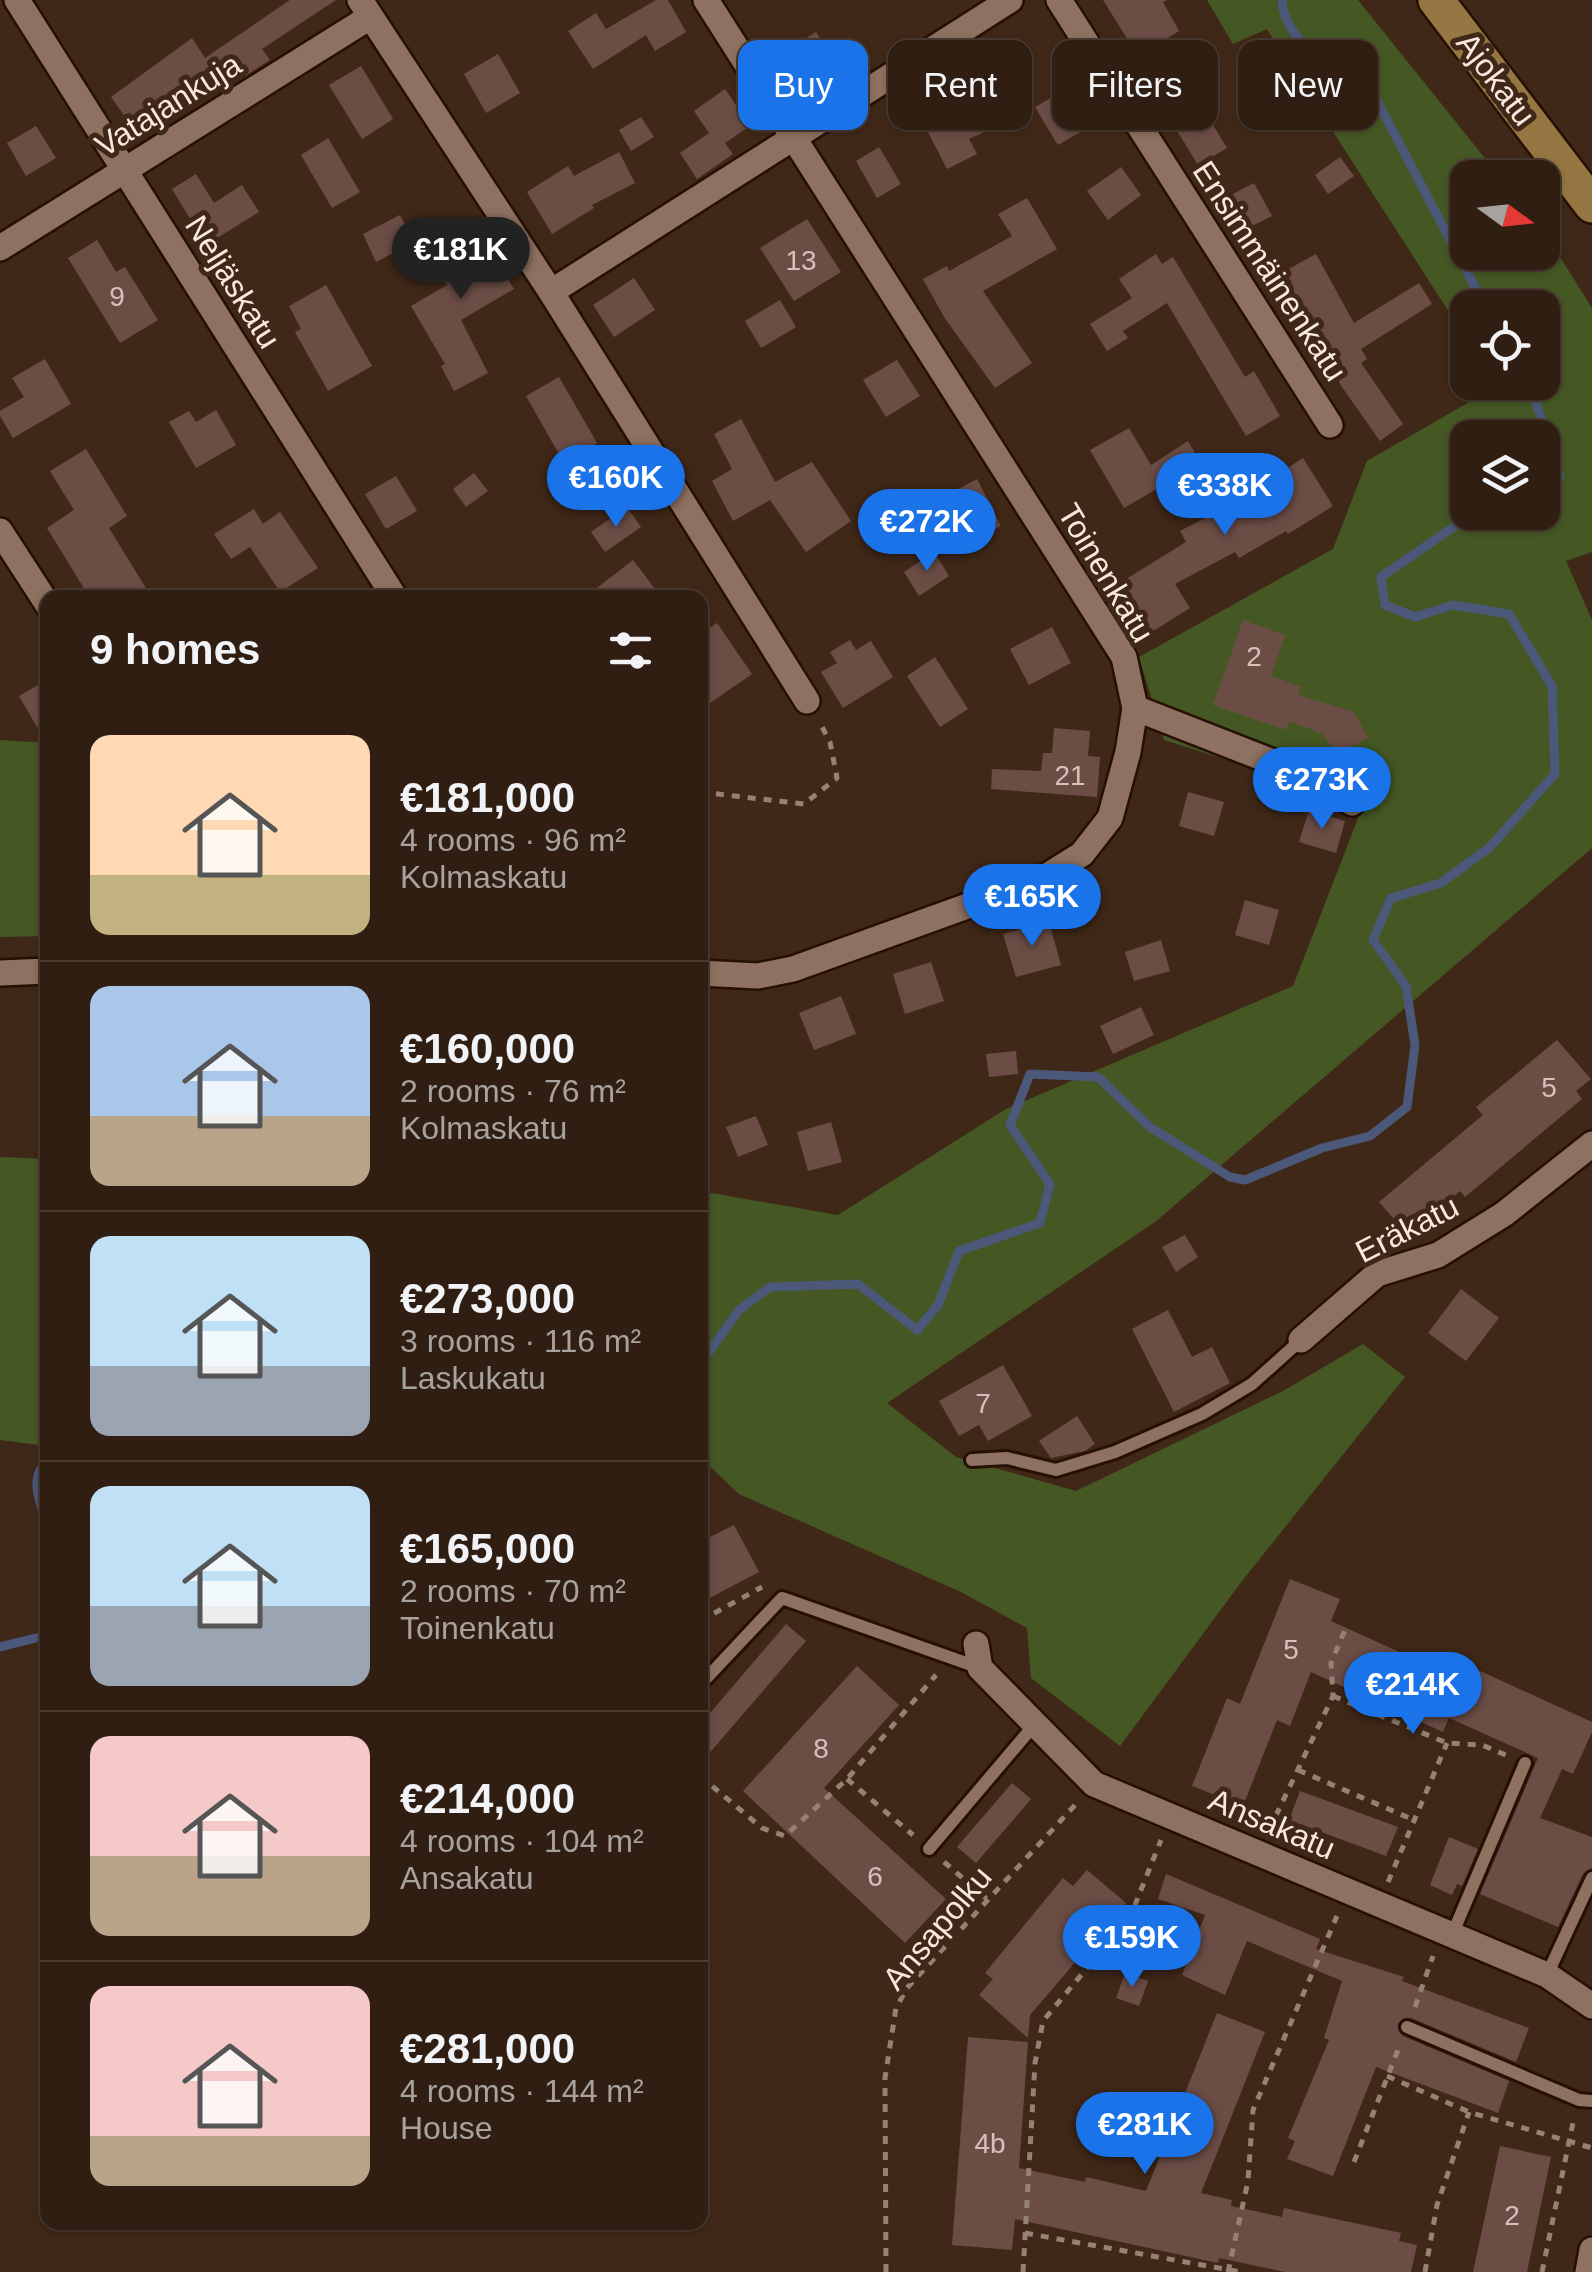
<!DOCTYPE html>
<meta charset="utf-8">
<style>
body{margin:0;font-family:Arial,sans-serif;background:#3c2b20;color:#f1f3f6;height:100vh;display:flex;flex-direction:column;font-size:38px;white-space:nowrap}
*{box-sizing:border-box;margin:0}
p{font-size:32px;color:#a8a29f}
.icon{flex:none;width:55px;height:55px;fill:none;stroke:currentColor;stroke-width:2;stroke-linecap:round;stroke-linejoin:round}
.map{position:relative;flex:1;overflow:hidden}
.drawer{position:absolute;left:40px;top:590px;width:668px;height:1640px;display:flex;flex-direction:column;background:#301e12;border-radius:20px;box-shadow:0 2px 8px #0004,0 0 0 2px #4b3c32}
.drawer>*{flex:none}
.hud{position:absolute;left:738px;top:40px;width:702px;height:90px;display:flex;gap:20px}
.needle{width:65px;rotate:105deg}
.controls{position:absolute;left:1450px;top:160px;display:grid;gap:20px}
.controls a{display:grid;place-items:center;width:110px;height:110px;border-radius:20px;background:#301e12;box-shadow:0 2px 8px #0004,0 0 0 2px #4b3c32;font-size:50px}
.price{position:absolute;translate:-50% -85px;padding:0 22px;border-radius:35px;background:#1a73e8;color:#fff;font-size:32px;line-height:65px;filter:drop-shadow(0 2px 5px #0008)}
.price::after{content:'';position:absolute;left:50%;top:60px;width:30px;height:22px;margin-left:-15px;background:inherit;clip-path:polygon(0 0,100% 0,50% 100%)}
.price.current{background:#222;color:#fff}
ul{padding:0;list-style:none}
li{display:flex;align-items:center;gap:30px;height:250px;padding:0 50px}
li+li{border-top:2px solid #4b3c32}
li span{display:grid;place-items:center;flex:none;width:280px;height:200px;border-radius:20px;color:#555}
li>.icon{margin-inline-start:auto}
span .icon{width:120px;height:120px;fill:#fffc;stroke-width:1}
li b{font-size:42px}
h2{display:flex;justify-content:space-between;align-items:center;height:120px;padding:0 50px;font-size:42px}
.tag{padding:0 35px;border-radius:20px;background:#301e12;box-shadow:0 2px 8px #0004,0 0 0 2px #4b3c32;font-size:35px;line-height:90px}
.tag.current{background:#1a73e8;color:#fff}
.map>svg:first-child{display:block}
</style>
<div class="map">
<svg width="1592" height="2272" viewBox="0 0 1592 2272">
<rect width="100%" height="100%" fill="#402818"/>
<!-- green -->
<g fill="#455824" fill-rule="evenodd">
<path d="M1207,0H1358L1500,177L1468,178V252H1542L1543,230L1592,308V552L1566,561L1592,620V848L1155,1222L887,1403L956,1457L1076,1491L1283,1391L1363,1344L1405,1377L1242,1581L1120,1746L1031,1678L1027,1628L961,1592L739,1494L700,1457V1191L838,1215L1006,1109L1293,986L1364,803L1164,740L1139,657L1333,549L1367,461L1497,386L1495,383L1542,382V308H1468L1467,340L1267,29L1233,44ZM1468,438H1542V512H1468Z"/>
<path d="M0,740L47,743V936L0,937Z"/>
<path d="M0,1157L47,1159V1446L0,1440Z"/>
</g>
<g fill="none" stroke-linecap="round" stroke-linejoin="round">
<!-- stream -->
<g stroke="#4b5879" stroke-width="9">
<path d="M1282,0C1285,44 1330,64 1365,78L1486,308"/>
<path d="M1526,382L1535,399L1560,478L1542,502"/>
<path d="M700,1357L706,1356L739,1310L770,1287L858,1284L917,1330L938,1305L959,1251L1040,1223L1050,1184L1010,1125L1030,1074L1098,1077L1150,1127L1230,1177L1245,1180L1322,1148L1370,1136L1407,1107L1415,1045L1406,986L1373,940L1391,898L1441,883L1490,847L1555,774L1552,686L1509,614L1453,605L1415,617L1385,605L1381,577L1475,512"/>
<path d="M48,1462C27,1476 41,1506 48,1526"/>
<path d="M0,1647L48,1635"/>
</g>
</g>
<!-- building -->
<g fill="#6c4d46">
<path d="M290,0H336L262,49L270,60L245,76L242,71L198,96L195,91L136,132L111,97L192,38L205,58Z"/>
<path d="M656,0H668L686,32L655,51L646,35L593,69L568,31L596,13L606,29Z"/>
<path d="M1103,0H1167L1163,2L1179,31L1138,56Z"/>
<path d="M816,32L840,72L804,94L780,54Z"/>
<path d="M498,54L520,93L486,113L464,74Z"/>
<path d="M361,66L393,119L362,139L329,85Z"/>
<path d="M1286,77L1301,100L1280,114L1265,91Z"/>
<path d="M983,83L1002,124L969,139L977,154L947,169L928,132L968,112L960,94Z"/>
<path d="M1068,88L1091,126L1058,145L1035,107Z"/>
<path d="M725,89L750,126L725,143L733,154L697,179L680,153L709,133L694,111Z"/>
<path d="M1197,99L1227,148L1198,165L1168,116Z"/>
<path d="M641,117L654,137L631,151L619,130Z"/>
<path d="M36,126L56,158L26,176L7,143Z"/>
<path d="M328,138L360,192L332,208L301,155Z"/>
<path d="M879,147L901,184L877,198L856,161Z"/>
<path d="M619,152L635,183L592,205L594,208L552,234L527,192L568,166L574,176Z"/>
<path d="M1340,157L1354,176L1328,194L1315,175Z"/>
<path d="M1121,167L1141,195L1108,220L1087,191Z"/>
<path d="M196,174L214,203L242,185L259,212L206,245L172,189Z"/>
<path d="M1254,183L1272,216L1240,232L1223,199Z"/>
<path d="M1027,198L1057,249L983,291L1032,363L995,388L944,317L923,279L947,266L949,271L1012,236L998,214Z"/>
<path d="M400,215L414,242L376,262L363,234Z"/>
<path d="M807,219L841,272L794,301L760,248Z"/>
<path d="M475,224L514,289L461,320L488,373L454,391L441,366L445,364L411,306L447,285L427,251Z"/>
<path d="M97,240L116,272L125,267L158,320L120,343L68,258Z"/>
<path d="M1156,254L1162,264L1173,257L1245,377L1254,371L1280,416L1246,436L1167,303L1123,331L1128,338L1107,351L1090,324L1132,298L1119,279Z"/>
<path d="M1316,254L1354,323L1419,283L1432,304L1361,349L1367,359L1361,363L1403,424L1380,441L1342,387L1299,310L1295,312L1282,289L1292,283L1285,271Z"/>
<path d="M634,278L655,310L614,337L593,305Z"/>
<path d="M326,285L372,366L328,391L295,332L301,329L289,306Z"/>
<path d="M780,300L796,327L761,348L745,321Z"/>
<path d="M45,359L71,404L13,438L0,416V411L24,397L12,378Z"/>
<path d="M897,360L920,396L886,417L863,380Z"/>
<path d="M559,377L597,443L564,463L526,396Z"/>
<path d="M216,410L236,445L196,468L169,422L189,411L196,422Z"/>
<path d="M741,419L775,482L812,462L851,521L806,552L770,500L733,521L712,481L732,469L714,434Z"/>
<path d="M1129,428L1151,465L1188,441L1201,463L1124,508L1090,450Z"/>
<path d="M86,449L127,516L109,528L152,598H90L47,528L74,510L50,471Z"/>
<path d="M1303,458L1333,506L1288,534L1286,531L1239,558L1235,552L1175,584L1190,608L1150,633L1118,584L1186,542L1180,531L1209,516L1198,499L1230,481L1240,499Z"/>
<path d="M474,473L488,491L466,507L453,489Z"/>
<path d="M396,476L417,511L386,529L365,494Z"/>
<path d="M977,479L1001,526L962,545L939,499Z"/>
<path d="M627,507L641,527L605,552L591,532Z"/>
<path d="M254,509L263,524L280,512L318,568L280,592L250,547L231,559L214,534Z"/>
<path d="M934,552L949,576L919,596L904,572Z"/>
<path d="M633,560L662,598H584Z"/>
<path d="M1243,620L1285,635L1271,676L1301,687L1298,695L1354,712L1368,738L1337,754L1323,734L1289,721L1286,730L1213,705Z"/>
<path d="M717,623L752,674L700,710V634Z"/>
<path d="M1052,627L1071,663L1029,685L1010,649Z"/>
<path d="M850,640L856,650L871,641L893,677L843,708L821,672L837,663L830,652Z"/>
<path d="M935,657L968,709L940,727L907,676Z"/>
<path d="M48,679V746L19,696Z"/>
<path d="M1054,728L1090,731L1088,756L1100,757L1097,797L991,789L992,769L1041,771L1043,753H1052Z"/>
<path d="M1188,792L1224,802L1214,836L1179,826Z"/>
<path d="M1309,810L1345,821L1336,853L1299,842Z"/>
<path d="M1245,900L1279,910L1269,945L1235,935Z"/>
<path d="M1049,922L1061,965L1016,977L1003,934Z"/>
<path d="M1161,940L1170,971L1134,981L1125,952Z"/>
<path d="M931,962L944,1001L905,1014L893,974Z"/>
<path d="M841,996L856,1034L814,1050L799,1013Z"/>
<path d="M1141,1007L1154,1035L1113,1054L1100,1026Z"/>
<path d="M1557,1040L1591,1079L1576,1091L1582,1099L1465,1197L1460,1191L1408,1235L1379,1202L1483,1115L1476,1107Z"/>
<path d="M1016,1051L1018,1074L989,1077L986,1054Z"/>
<path d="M756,1116L768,1145L738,1157L726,1127Z"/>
<path d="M831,1122L842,1162L808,1171L797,1132Z"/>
<path d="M1185,1235L1198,1257L1176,1272L1162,1247Z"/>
<path d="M1461,1289L1499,1318L1466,1361L1428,1333Z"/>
<path d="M1168,1310L1192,1357L1212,1347L1230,1383L1174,1412L1132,1329Z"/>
<path d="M1003,1365L1032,1416L988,1441L979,1425L959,1436L939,1401Z"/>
<path d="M1077,1416L1095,1444L1085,1451L1051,1458L1039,1441Z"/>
<path d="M734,1525L759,1572L700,1603V1542Z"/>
<path d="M1290,1579L1340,1599L1331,1621L1461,1680L1467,1665L1592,1722V1732L1573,1774L1562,1769L1540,1818L1592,1837V1868L1583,1874L1558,1927L1480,1894L1538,1758L1449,1718L1443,1732L1311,1672L1290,1726L1277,1720L1243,1806L1192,1786L1227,1698L1240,1704Z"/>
<path d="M786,1624L806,1641L700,1764V1725Z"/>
<path d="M857,1666L899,1705L824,1788L946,1899L905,1943L743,1791Z"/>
<path d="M1012,1783L1031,1799L976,1863L957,1847Z"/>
<path d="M1300,1791L1398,1827L1386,1856L1289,1820Z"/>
<path d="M1449,1837L1478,1849L1462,1886L1457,1884L1452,1895L1430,1885Z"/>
<path d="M1087,1870L1126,1903L1030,2015L1028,2038L979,1995L993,1979L985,1973L1063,1878L1073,1886Z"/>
<path d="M1166,1874L1320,1939L1316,1949L1404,1977L1402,1981L1529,2028L1516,2062L1411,2018L1402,2019L1398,2024L1403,2036L1509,2081L1498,2113L1376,2067L1333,2176L1287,2159L1295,2141L1288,2138L1329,2040L1324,2038L1342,1981L1247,1941L1225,1995L1182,1975L1205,1915L1158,1899Z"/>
<path d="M1125,1973L1148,1981L1139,2006L1116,1998Z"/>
<path d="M1217,2013L1265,2032L1201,2193L1232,2200L1231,2206L1282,2217L1284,2208L1401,2233L1399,2241L1417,2245L1411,2272H1285L1219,2258L1218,2263L1015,2219L1012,2250L952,2245L968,2037L1028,2042L1019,2168L1085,2182L1086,2177L1146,2191Z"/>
<path d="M1500,2146L1551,2157L1527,2272H1473Z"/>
</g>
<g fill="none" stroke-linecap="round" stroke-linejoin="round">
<defs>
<g id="lane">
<path d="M972,1460L1007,1458L1056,1470L1115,1452L1202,1414L1252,1384L1301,1340"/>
<path d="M700,1685L782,1598L980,1668"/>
<path d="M929,1849L1035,1724"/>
<path d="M1452,1935L1525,1763"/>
<path d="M1547,1975L1592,1878"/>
<path d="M1407,2027L1579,2100L1592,2101"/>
</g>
<g id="street">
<path d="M17,0L395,598"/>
<path d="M360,0L551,292L807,701"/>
<path d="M1059,0L1330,425"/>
<path d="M0,248L370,17"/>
<path d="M551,292L1010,0"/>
<path d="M0,531L48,605"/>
<path d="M1135,708L1311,777L1352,803"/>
<path d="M0,973L48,971"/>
<path d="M700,973L758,976L793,969L1042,879L1082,854L1110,818L1128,752L1135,708L1124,657L706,0"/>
<path d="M1301,1340L1377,1274L1438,1255L1504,1214L1592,1144"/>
<path d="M976,1644L980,1668L1094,1784L1547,1975L1592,2006"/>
<path d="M1588,2272L1592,2250"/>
</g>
<path id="secondary" d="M1436,0L1592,205"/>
</defs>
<!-- lane casing -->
<use href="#lane" stroke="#261003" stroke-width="18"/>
<!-- street casing -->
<use href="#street" stroke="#261003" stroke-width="30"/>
<!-- secondary casing -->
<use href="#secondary" stroke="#261003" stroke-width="40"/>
<!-- path -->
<g stroke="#968174" stroke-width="5" stroke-dasharray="8 8" stroke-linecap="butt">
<path d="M700,792L804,804L837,778L830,742L819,721"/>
<path d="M700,1621L762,1587"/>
<path d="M1333,1696L1447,1743L1482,1745L1508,1756"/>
<path d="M1298,1770L1414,1820"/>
<path d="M700,1776L762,1828L785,1836L847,1779L936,1675"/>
<path d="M847,1779L913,1835"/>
<path d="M1269,1830L1333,1696L1331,1663L1347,1625"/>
<path d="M944,1862L988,1900"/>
<path d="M1388,1882L1447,1743"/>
<path d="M1415,2007L1433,1956"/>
<path d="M1387,2076L1469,2112L1592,2148"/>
<path d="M1354,2162L1400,2045"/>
<path d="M1025,2233L1241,2272"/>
<path d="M886,2272L885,2078L896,2008L907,1988L1076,1804"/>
<path d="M1023,2272L1035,2063L1043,2021L1131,1915L1161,1840"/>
<path d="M1228,2272L1248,2181L1253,2110L1337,1916"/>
<path d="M1425,2272L1437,2205L1469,2112"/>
<path d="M1542,2272L1574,2118"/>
</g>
<!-- lane -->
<use href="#lane" stroke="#8e7160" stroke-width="12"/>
<!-- street -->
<use href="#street" stroke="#8e7160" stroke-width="25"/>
<!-- secondary -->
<use href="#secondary" stroke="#967643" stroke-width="35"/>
</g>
<g text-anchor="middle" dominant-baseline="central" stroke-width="10" stroke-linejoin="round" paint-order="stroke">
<!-- number labels -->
<g font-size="28" fill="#d6c1b9">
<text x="801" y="260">13</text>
<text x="117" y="296">9</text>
<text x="1254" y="656">2</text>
<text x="1070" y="775">21</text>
<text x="1549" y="1087">5</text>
<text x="983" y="1403">7</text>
<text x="1291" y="1649">5</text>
<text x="821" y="1748">8</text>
<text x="875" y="1876">6</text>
<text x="990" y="2143">4b</text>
<text x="1512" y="2215">2</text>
</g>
<!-- street labels -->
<g font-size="32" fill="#f9e8df" stroke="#402818">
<text transform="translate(1496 79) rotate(53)">Ajokatu</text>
<text transform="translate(168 105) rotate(-32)">Vatajankuja</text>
<text transform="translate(1270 271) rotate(57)">Ensimmäinenkatu</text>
<text transform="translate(233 282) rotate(58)">Neljäskatu</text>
<text transform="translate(1106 573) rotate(59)">Toinenkatu</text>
<text transform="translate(1407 1229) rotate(-27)">Eräkatu</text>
<text transform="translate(1272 1824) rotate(23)">Ansakatu</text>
<text transform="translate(937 1928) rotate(-50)">Ansapolku</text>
</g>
</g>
</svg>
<div class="controls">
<a><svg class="needle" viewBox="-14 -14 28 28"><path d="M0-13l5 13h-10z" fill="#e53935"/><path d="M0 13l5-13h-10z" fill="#a8a29f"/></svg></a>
<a><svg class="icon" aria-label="locate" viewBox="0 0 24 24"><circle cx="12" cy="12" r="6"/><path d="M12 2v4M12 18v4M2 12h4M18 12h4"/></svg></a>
<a><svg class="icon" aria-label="layers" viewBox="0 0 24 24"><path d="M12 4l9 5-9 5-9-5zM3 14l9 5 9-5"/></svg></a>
</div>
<b class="price current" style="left:461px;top:302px">€181K</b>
<b class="price" style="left:616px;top:530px">€160K</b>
<b class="price" style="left:1225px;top:538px">€338K</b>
<b class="price" style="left:927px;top:574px">€272K</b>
<b class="price" style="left:1322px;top:832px">€273K</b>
<b class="price" style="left:1032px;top:949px">€165K</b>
<b class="price" style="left:1413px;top:1737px">€214K</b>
<b class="price" style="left:1132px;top:1990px">€159K</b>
<b class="price" style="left:1145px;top:2177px">€281K</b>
<div class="hud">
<a class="tag current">Buy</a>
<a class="tag">Rent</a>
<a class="tag">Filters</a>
<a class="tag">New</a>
</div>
<section class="drawer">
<h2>9 homes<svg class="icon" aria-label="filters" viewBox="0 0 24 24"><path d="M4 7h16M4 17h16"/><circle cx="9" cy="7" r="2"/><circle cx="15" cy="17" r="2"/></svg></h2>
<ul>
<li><span style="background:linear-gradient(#ffd9b3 70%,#c2b280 0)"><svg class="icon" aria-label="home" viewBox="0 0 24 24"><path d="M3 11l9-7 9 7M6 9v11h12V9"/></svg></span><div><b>€181,000</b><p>4 rooms · 96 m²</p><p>Kolmaskatu</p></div></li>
<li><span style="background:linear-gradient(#a9c7e8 65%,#b9a48a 0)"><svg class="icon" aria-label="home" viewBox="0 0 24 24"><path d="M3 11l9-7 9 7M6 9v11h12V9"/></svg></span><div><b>€160,000</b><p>2 rooms · 76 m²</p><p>Kolmaskatu</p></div></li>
<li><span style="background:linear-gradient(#bfe0f5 65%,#9aa5b1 0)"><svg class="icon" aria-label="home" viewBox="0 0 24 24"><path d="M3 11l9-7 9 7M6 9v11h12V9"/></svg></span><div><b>€273,000</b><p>3 rooms · 116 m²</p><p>Laskukatu</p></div></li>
<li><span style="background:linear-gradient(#bfe0f5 60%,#9aa5b1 0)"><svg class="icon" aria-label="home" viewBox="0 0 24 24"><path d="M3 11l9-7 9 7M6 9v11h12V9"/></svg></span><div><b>€165,000</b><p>2 rooms · 70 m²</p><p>Toinenkatu</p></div></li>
<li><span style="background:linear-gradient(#f6c9c9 60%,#b9a48a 0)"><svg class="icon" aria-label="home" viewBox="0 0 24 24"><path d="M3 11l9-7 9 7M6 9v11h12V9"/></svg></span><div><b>€214,000</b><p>4 rooms · 104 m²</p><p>Ansakatu</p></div></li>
<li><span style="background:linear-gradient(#f6c9c9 75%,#b9a48a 0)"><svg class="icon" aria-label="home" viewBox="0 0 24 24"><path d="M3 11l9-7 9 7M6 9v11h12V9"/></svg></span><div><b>€281,000</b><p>4 rooms · 144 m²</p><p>House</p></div></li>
</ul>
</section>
</div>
